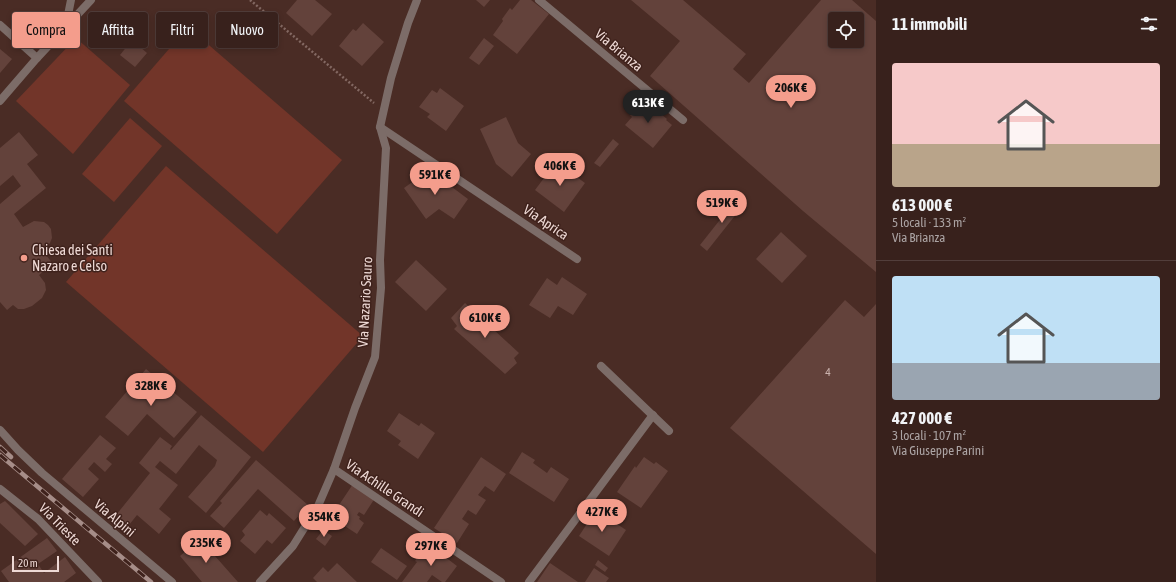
<!DOCTYPE html>
<html lang="it">
<meta charset="utf-8">
<style>
body{margin:0;font-family:"Asap Condensed",sans-serif;background:#432e29;color:#f1f3f6;height:100vh;display:flex;flex-direction:column;font-size:15px;white-space:nowrap}
*{box-sizing:border-box;margin:0}
p{font-size:13px;color:#aba3a3}
.icon{flex:none;width:22px;height:22px;fill:none;stroke:currentColor;stroke-width:2;stroke-linecap:round;stroke-linejoin:round}
.map{position:relative;flex:1;overflow:hidden}
.details{display:flex;flex-direction:column;background:#38211c;width:300px}
.details>*{flex:none}
.guide{position:absolute;left:12px;top:12px;width:380px;height:36px;display:flex;gap:8px}
.buttons{position:absolute;left:828px;top:12px;display:grid;gap:8px}
.buttons a{display:grid;place-items:center;width:36px;height:36px;border-radius:4px;background:#38211c;box-shadow:0 2px 6px #0003,0 0 0 1px #523e3b;font-size:20px}
.scale{position:absolute;left:12px;bottom:10px;width:47px;box-sizing:border-box;padding-left:4px;border:2px solid #eed9d5;border-top:0;font-size:11px;line-height:14px;white-space:nowrap;color:#eed9d5;-webkit-text-stroke:3px #3f221c;paint-order:stroke}
.price{position:absolute;translate:-50% -34px;padding:0 9px;border-radius:14px;background:#f49d8c;color:#111;font-size:13px;line-height:26px;filter:drop-shadow(0 1px 2px #0008)}
.price::after{content:'';position:absolute;left:50%;top:24px;width:12px;height:9px;margin-left:-6px;background:inherit;clip-path:polygon(0 0,100% 0,50% 100%)}
.price.active{background:#222;color:#fff}
ul{padding:0;list-style:none}
li{display:grid;align-content:center;gap:8px;height:212px;padding:0 16px}
li+li{border-top:1px solid #523e3b}
li span{display:grid;place-items:center;height:124px;border-radius:4px;color:#555}
li>.icon{margin-inline-start:auto}
span .icon{width:72px;height:72px;fill:#fffc;stroke-width:1}
li b{font-size:17px}
h2{display:flex;justify-content:space-between;align-items:center;height:48px;padding:0 16px;font-size:17px}
.pill{padding:0 14px;border-radius:4px;background:#38211c;box-shadow:0 2px 6px #0003,0 0 0 1px #523e3b;font-size:14px;line-height:36px}
.pill.active{background:#f49d8c;color:#111}
main{display:flex;flex:1;min-height:0}
.map>svg:first-child{display:block}
</style>
<main>
<div class="map">
<svg width="876" height="582" viewBox="0 0 876 582">
<rect width="100%" height="100%" fill="#4a2c25"/>
<!-- green -->
<g fill="#723529">
<path d="M188,27L342,160L277,234L124,101Z"/>
<path d="M76,38L130,85L73,154L16,101Z"/>
<path d="M130,118L162,146L114,202L82,174Z"/>
<path d="M166,166L363,336L263,452L66,282Z"/>
</g>
<!-- building -->
<g fill="#63423b" fill-rule="evenodd">
<path d="M297,0H315L332,14L312,36L286,13Z"/>
<path d="M476,0H490L484,7Z"/>
<path d="M520,0H531L549,14L517,54L493,35L503,21L502,19L510,8L512,10Z"/>
<path d="M631,0H683L746,54L733,69L749,83L821,0H852L876,21V272L803,211L650,76L680,41ZM835,19H857V41H835Z"/>
<path d="M363,23L384,42L362,66L339,46L353,29L356,31Z"/>
<path d="M484,38L494,46L479,65L469,58Z"/>
<path d="M132,40L147,53L135,67L120,55Z"/>
<path d="M0,49L12,59L0,73Z"/>
<path d="M440,88L464,106L446,131L427,117L430,114L419,107L432,90L437,93Z"/>
<path d="M643,99L667,119L666,120L672,125L653,148L625,125L632,117L630,115Z"/>
<path d="M506,117L518,143L531,154L512,177L496,164L480,129Z"/>
<path d="M19,132L38,155L27,164L46,188L14,214L23,227L34,221L44,222L48,225L51,229L52,238L50,243L43,251L53,264L39,275L45,283L46,290L42,298L32,306L24,309H18L13,305L7,310L0,302V204L21,186L13,175L0,186V148Z"/>
<path d="M613,139L619,144L600,167L594,163Z"/>
<path d="M556,162L585,183L564,212L535,190Z"/>
<path d="M429,170L468,199L454,219L439,209L426,219L404,188Z"/>
<path d="M738,197L745,203L707,251L700,245Z"/>
<path d="M781,232L807,256L782,283L756,259Z"/>
<path d="M416,260L447,289L426,311L395,282Z"/>
<path d="M562,277L587,294L573,315L558,306L550,318L529,305L547,278L557,285Z"/>
<path d="M845,300L864,317L876,304V554L730,428Z"/>
<path d="M465,303L519,353L514,358L517,363L505,374L454,329L457,326L451,318Z"/>
<path d="M146,369L197,412L174,438L147,414L128,436L105,417Z"/>
<path d="M399,413L419,426L421,423L435,433L418,459L398,445L401,441L387,431Z"/>
<path d="M201,415L251,457L206,513L188,497L215,466L217,460L199,445L176,474L160,461L155,467L178,485L159,509L171,519L159,534L137,515L125,530L112,520L150,473L139,463L160,437L172,446L170,449L171,450Z"/>
<path d="M100,435L116,448L106,459L112,464L105,472L94,462L88,469L99,479L83,497L62,479Z"/>
<path d="M522,452L535,460L533,463L547,473L551,467L569,479L554,502L509,473Z"/>
<path d="M481,457L506,474L494,492L485,486L478,495L486,500L476,515L468,510L462,519L469,524L457,543L434,528Z"/>
<path d="M644,457L654,464L656,462L668,471L641,508L617,492L635,466L636,468Z"/>
<path d="M256,460L308,505L294,521L258,489L224,528L210,516L222,503L220,501Z"/>
<path d="M353,484L375,498L364,515L359,512L357,515L360,517L359,519L364,523L357,534L331,517Z"/>
<path d="M5,501L38,534L25,546L0,523V504Z"/>
<path d="M260,510L267,516L269,513L286,528L272,544L267,540L255,554L240,541L245,535L242,531Z"/>
<path d="M596,510L626,530L609,556L579,536Z"/>
<path d="M323,530L332,536L325,546L316,539Z"/>
<path d="M47,538L57,551L38,564L44,573L65,557L76,573L64,582H9L1,571Z"/>
<path d="M200,539L230,573L238,582H202L180,556Z"/>
<path d="M428,544L457,566L445,582H442L432,575L427,582H402L417,562L415,561Z"/>
<path d="M381,548L407,566L397,580L371,562Z"/>
<path d="M598,560L608,568L605,572L595,565Z"/>
<path d="M337,563L357,582H317L313,578L323,567L328,572Z"/>
<path d="M550,563L578,582H537Z"/>
<path d="M594,568L609,578L606,582H585Z"/>
</g>
<g fill="none" stroke-linecap="round" stroke-linejoin="round">
<!-- path -->
<path stroke="#836862" stroke-width="2.5" stroke-dasharray="2 2" stroke-linecap="butt" d="M250,0L374,103"/>
<!-- street -->
<g stroke="#7c6c68" stroke-width="8">
<path d="M539,0L683,120"/>
<path d="M0,25L37,58"/>
<path d="M66,25L71,0"/>
<path d="M0,101L37,58L91,0"/>
<path d="M380,127L577,259"/>
<path d="M601,366L669,431"/>
<path d="M0,430L18,450L42,473L172,582"/>
<path d="M334,469L501,582"/>
<path d="M0,489L38,519L98,582"/>
<path d="M260,582L293,546L318,506L334,469L355,408L375,357L381,288L380,260L386,148L380,127L391,78L408,23L417,0"/>
<path d="M529,582L653,415"/>
</g>
<defs>
<g id="rail">
<path d="M0,447L11,457"/>
<path d="M0,455L151,582"/>
</g>
</defs>
<!-- rail casing -->
<use href="#rail" stroke="#a68d88" stroke-width="4.5"/>
<!-- rail -->
<use href="#rail" stroke="#3f221c" stroke-width="3" stroke-dasharray="9" stroke-linecap="butt"/>
</g>
<!-- markers -->
<circle fill="#f49d8c" stroke="#3f221c" stroke-width="1.5" cx="24" cy="258" r="4"/>
<g text-anchor="middle" dominant-baseline="central" stroke-width="3" stroke-linejoin="round" paint-order="stroke">
<!-- number labels -->
<g font-size="12" fill="#cbb3ae">
<text x="828" y="372">4</text>
</g>
<!-- street labels -->
<g font-size="14" fill="#eed9d5" stroke="#3f221c">
<text transform="translate(619 50) rotate(40)">Via Brianza</text>
<text transform="translate(546 222) rotate(34)">Via Aprica</text>
<text transform="translate(365 302) rotate(-87)">Via Nazario Sauro</text>
<text transform="translate(385 488) rotate(34)">Via Achille Grandi</text>
<text transform="translate(115 518) rotate(40)">Via Alpini</text>
<text transform="translate(60 524) rotate(45)">Via Trieste</text>
</g>
<!-- poi labels -->
<g font-size="14" fill="#eed9d5" stroke="#3f221c" text-anchor="start">
<text x="32" y="250">Chiesa dei Santi<tspan x="32" dy="16">Nazaro e Celso</tspan></text>
</g>
</g>
</svg>
<div class="buttons">
<a><svg class="icon" aria-label="locate" viewBox="0 0 24 24"><circle cx="12" cy="12" r="6"/><path d="M12 2v4M12 18v4M2 12h4M18 12h4"/></svg></a>
</div>
<div class="scale">20 m</div>
<b class="price" style="left:791px;top:109px">206K €</b>
<b class="price active" style="left:648px;top:124px">613K €</b>
<b class="price" style="left:560px;top:187px">406K €</b>
<b class="price" style="left:435px;top:196px">591K €</b>
<b class="price" style="left:722px;top:224px">519K €</b>
<b class="price" style="left:485px;top:339px">610K €</b>
<b class="price" style="left:151px;top:407px">328K €</b>
<b class="price" style="left:602px;top:533px">427K €</b>
<b class="price" style="left:324px;top:538px">354K €</b>
<b class="price" style="left:206px;top:564px">235K €</b>
<b class="price" style="left:431px;top:567px">297K €</b>
<div class="guide">
<a class="pill active">Compra</a>
<a class="pill">Affitta</a>
<a class="pill">Filtri</a>
<a class="pill">Nuovo</a>
</div>
</div>
<section class="details">
<h2>11 immobili<svg class="icon" aria-label="filters" viewBox="0 0 24 24"><path d="M4 7h16M4 17h16"/><circle cx="9" cy="7" r="2"/><circle cx="15" cy="17" r="2"/></svg></h2>
<ul>
<li><span style="background:linear-gradient(#f6c9c9 65%,#b9a48a 0)"><svg class="icon" aria-label="home" viewBox="0 0 24 24"><path d="M3 11l9-7 9 7M6 9v11h12V9"/></svg></span><div><b>613 000 €</b><p>5 locali · 133 m²</p><p>Via Brianza</p></div></li>
<li><span style="background:linear-gradient(#bfe0f5 70%,#9aa5b1 0)"><svg class="icon" aria-label="home" viewBox="0 0 24 24"><path d="M3 11l9-7 9 7M6 9v11h12V9"/></svg></span><div><b>427 000 €</b><p>3 locali · 107 m²</p><p>Via Giuseppe Parini</p></div></li>
</ul>
</section>
</main>
